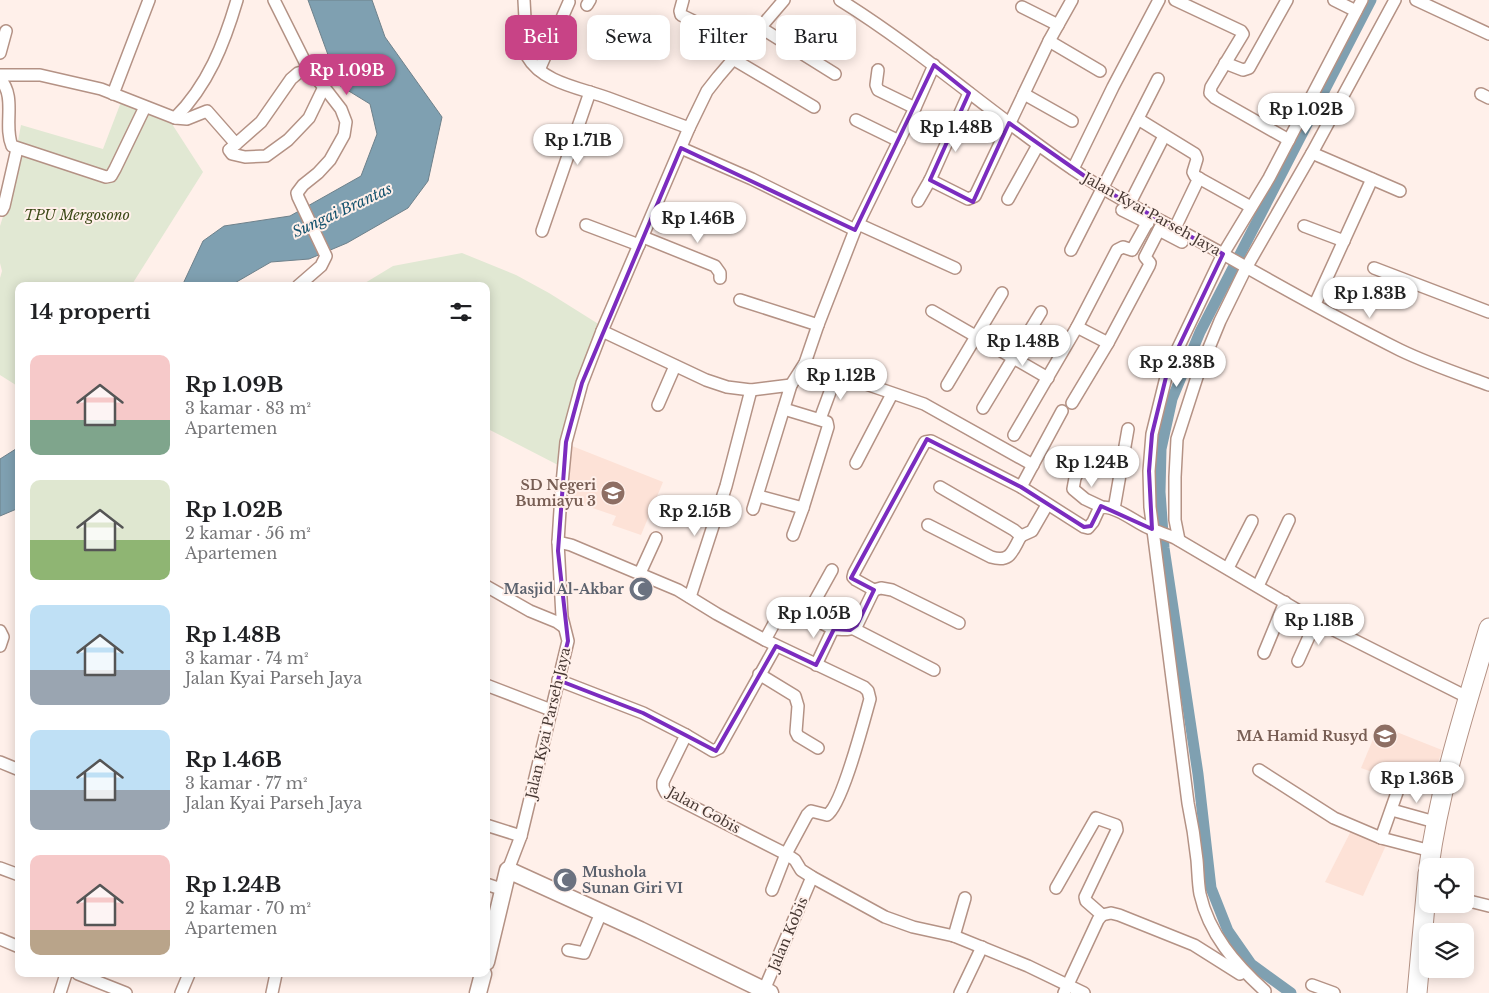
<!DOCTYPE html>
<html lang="id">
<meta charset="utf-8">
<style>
body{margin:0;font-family:"Libre Baskerville",serif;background:#f2f2f2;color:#202124;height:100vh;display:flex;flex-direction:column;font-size:19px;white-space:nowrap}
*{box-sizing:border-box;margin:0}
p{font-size:16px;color:#757577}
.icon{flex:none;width:28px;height:28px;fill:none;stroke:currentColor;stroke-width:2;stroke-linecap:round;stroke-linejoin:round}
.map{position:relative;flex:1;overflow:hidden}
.drawer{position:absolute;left:15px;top:282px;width:475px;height:695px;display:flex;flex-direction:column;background:#fff;border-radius:10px;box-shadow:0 2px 12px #0003}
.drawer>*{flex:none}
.hud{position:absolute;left:505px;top:15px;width:475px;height:45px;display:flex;gap:10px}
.tools{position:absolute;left:1419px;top:858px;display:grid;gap:10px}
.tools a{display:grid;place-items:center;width:55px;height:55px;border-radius:10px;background:#fff;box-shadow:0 2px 12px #0003;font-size:25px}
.price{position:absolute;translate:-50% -42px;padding:0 11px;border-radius:18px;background:#fff;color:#222;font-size:16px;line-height:32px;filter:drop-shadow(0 1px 2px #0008)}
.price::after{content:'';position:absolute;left:50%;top:30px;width:15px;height:11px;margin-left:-8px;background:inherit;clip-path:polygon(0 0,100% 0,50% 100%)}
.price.selected{background:#c84386;color:#fff}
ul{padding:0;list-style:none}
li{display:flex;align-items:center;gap:15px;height:125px;padding:0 15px}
li span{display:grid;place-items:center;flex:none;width:140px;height:100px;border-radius:10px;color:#555}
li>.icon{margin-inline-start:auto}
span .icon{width:60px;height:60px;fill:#fffc;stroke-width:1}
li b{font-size:21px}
h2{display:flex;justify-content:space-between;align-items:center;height:60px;padding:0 15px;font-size:21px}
.tag{padding:0 18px;border-radius:10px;background:#fff;box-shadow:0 2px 12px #0003;font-size:18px;line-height:45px}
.tag.selected{background:#c84386;color:#fff}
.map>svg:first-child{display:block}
</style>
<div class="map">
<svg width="1489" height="993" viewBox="0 0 1489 993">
<rect width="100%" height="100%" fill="#fff0ea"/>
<!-- built -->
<g fill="#fde2d7">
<path d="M572,446L663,482L641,535L612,525L616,516L566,499Z"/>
<path d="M1379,725L1442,750L1429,793L1361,768Z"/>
<path d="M1352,829L1387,843L1363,896L1325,882Z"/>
</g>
<!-- green -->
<g fill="#e1e8d3">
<path d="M121,102L158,113L157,118L172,124L203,172L131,286H19V387L0,375V278L2,271L0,263V226L5,210L21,125L103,149Z"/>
<path d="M462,253L516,275L549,293L600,325L558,465L486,428V286H360L393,266Z"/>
</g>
<!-- water -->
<g fill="#7fa0b1" stroke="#6e818b">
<path d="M308,0H372L385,37L442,117L428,181L408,208L347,243L309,259L271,262L233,284L231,286H182L203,241L224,226L290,216L361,176L377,134L370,104L339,85Z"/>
<path d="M19,447V508L0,516V459Z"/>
</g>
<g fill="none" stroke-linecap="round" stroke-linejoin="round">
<!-- canal -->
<path stroke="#7fa0b1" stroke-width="11" d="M1291,993L1251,964L1228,931L1211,888L1198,774L1164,548L1160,492L1161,449L1172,399L1200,332L1371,0"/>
<defs>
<g id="street">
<path d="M274,0L309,70L324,87L341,109L346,122L344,135L330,160L318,173L303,185L297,193L298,197L326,256L321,266L298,286"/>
<path d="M524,0L527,56C542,83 581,88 608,98C635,108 662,118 689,128"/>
<path d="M683,0L680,11L681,15L745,46"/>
<path d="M840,0C922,51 994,116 1074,170C1121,202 1173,226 1223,254C1281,287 1340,320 1400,350C1429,364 1459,374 1489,385"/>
<path d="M1175,0L1241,31L1243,34L1211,87L1210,93L1215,98L1289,140"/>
<path d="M1334,0L1356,11"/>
<path d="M1416,0L1489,34"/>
<path d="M587,5L590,0"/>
<path d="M1022,7L1058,25"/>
<path d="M761,28L835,74"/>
<path d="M1049,41L1100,71"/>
<path d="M0,53L6,31"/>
<path d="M733,59L814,107"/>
<path d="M1225,63L1243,70L1249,68L1287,0"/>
<path d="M539,70L569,2"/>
<path d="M878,70L876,85L878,90L915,108"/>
<path d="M0,75H40L101,89L175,118C208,85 224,44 237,0"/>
<path d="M0,79C17,97 3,125 12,146L106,177L111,176L115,169L145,107"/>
<path d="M113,94L149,0"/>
<path d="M1024,94L1072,121"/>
<path d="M1481,94L1489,98"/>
<path d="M175,118L187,119L207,111L236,144L261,122L291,79L298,73L309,70"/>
<path d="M1138,119L1195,154L1197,159L1193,172L1195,176L1251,207"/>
<path d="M856,120L899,141"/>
<path d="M236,144L229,150L232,154L245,157L266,156L288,140L309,118L324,87"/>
<path d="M681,148L752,179L855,230"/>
<path d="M1312,153L1400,191"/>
<path d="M1073,169L1113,87L1159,0"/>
<path d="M930,180L968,199L975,196L1049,41L1072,0"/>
<path d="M1008,199L1038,145"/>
<path d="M918,201L930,180L969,93"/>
<path d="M1130,203L1164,136"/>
<path d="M0,209L2,210L4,206L17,149"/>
<path d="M1122,210L1148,223"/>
<path d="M858,224L955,268"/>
<path d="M586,225L639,245"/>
<path d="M1304,226L1344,241"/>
<path d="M1175,228L1199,178"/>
<path d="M1159,230L1182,242"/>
<path d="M542,231L590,92"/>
<path d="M643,237L715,266L720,273V278"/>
<path d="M1071,250L1158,79"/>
<path d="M1374,268L1489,312"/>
<path d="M740,300L818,325L855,230L915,108L934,65"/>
<path d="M1315,304L1372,179"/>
<path d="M932,311L1048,378"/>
<path d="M1077,327L1108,343L1149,266L1150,263L1145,257L1163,222"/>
<path d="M602,331L706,380L727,387L751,390L791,385L753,509"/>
<path d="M805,363L924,404L1033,465"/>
<path d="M791,385L805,363L818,325"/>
<path d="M947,385L1002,293"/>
<path d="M1072,403L1108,343"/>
<path d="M658,405L675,366"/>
<path d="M983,408L1041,312"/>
<path d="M784,409L827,422L828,427L803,508"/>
<path d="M820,419L837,373"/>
<path d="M1014,435L1077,327L1117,250L1123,247L1132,250L1151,216"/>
<path d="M856,463L892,394"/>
<path d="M1080,468L1075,478L1073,489L1085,499L1102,507"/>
<path d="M940,487L1014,530L1021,536L1032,531L1047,505"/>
<path d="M1021,487L1062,411"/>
<path d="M758,496L803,508L793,535"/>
<path d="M1114,509L1128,429"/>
<path d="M928,525L991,557C1011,563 1012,551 1021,536"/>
<path d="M1179,540L1175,520V477L1177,439L1197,377L1220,321L1246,268L1312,153L1395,0"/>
<path d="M558,542L571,545L678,590L717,614L765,640"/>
<path d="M1228,568L1252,521"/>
<path d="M640,573L656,538"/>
<path d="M486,586L530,611L557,622L564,627"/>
<path d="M1258,586L1289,520"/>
<path d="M874,590L881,588L892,590L959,623"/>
<path d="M690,597L726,486L751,390"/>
<path d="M807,615L833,629L816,665"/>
<path d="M833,629C841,629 851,632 857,625L874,590L856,580L853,577L854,573L921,449L925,442L931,441L1021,487L1084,527L1088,528L1093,522L1099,509C1111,501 1137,524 1149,528C1157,532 1166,534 1175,538L1316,621L1469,698"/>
<path d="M854,629L934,670"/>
<path d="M0,631L3,637L0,646"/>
<path d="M1264,653L1285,602"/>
<path d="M1298,661L1316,621"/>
<path d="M759,674L795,696L798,706L796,732L798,736L818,748"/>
<path d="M558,680L643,713L686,735L663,782V787L666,793L786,854L795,860L801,870L812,877L885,917L913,927L954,936L1028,966L1084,993"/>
<path d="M486,685L551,710"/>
<path d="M686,735L713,751L719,748L776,646"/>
<path d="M0,762L17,769"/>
<path d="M1259,770L1334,818L1381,838L1431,851"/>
<path d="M1392,810L1435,822"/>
<path d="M486,825L521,836"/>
<path d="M1381,838L1400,784"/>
<path d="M0,868L19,875"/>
<path d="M508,870L521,836L568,641L562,617L558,542L561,494L566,442L582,383L602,331L689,128L707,91L718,77L784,0"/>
<path d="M486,884L504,890"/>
<path d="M1056,888L1096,818L1116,825L1117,830L1085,897L1086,901L1102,915"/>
<path d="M772,890L786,854L807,815L811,811L827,815C842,806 864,720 870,699L868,691L864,687L765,640L782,609L785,607L807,615L832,570"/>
<path d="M1465,900L1489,906"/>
<path d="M1102,915L1111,913L1119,915L1194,945L1240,974"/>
<path d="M954,936L965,898"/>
<path d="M0,939L19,947"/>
<path d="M568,950L584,953L601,913"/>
<path d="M78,974L126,993"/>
<path d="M1312,985L1334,993"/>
<path d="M764,990L812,877"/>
<path d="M1265,991C1235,964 1209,934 1200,894C1198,883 1198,871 1197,860C1195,841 1192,822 1188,803L1150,507L1149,471L1152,434L1168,369L1223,254L1269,178L1362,0"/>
<path d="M60,993L66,974"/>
<path d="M181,993L189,974"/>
<path d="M272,993L276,974"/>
<path d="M960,993L982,947"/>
<path d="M1064,993L1098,920L1102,915"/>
</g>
<g id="secondary">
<path d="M486,962L508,870L640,930L770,993"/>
<path d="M478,993L483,974"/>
</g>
<g id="primary">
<path d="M1429,866C1440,785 1466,707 1489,628"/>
<path d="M1417,993L1428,873"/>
</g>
</defs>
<!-- street casing -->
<use href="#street" stroke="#b49285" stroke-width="14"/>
<!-- secondary casing -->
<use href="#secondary" stroke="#b49285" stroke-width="19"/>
<!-- primary casing -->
<use href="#primary" stroke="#b49285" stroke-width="21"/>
<!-- street -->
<use href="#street" stroke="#fff" stroke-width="11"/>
<!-- secondary -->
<use href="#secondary" stroke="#fff" stroke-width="16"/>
<!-- primary -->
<use href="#primary" stroke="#fff" stroke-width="19"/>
</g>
<!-- marked area -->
<path fill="none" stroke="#7b2cbf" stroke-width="4" stroke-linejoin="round" d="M934,65L969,93L930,180L973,202L1009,123L1103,189L1223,254L1168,369L1152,434L1149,471L1152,529L1101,506L1091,526L1084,527L1021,487L927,439L851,578L874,590L857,625L850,630L834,629L816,665L776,646L716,751L643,713L558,680L568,641L558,551L566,442L582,383L681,148L855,230Z"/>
<!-- icons -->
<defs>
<symbol id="school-disc" viewBox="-11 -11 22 22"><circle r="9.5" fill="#8d6e63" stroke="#fff0ea"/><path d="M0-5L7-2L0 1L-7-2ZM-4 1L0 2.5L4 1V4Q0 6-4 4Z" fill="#fff"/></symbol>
<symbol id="mosque-disc" viewBox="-11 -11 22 22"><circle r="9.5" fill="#6b7280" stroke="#fff0ea"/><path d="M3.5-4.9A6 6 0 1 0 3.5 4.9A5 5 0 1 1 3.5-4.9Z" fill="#fff"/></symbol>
</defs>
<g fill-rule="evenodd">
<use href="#school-disc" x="599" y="479" width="28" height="28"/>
<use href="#mosque-disc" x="627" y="575" width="28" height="28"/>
<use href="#school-disc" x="1371" y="722" width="28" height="28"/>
<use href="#mosque-disc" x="551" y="866" width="28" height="28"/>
</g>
<g text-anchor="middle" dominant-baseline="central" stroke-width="4" stroke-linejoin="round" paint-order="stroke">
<!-- street labels -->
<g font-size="14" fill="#473833" stroke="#fff0ea">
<text transform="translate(1152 214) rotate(29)">Jalan Kyai Parseh Jaya</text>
<text transform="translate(548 723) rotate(-77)">Jalan Kyai Parseh Jaya</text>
<text transform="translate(704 810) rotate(29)">Jalan Gobis</text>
<text transform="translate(788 934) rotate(-67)">Jalan Kobis</text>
</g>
<!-- park labels -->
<g font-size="14" font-style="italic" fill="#3e4b19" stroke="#fff0ea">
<text x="77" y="215">TPU Mergosono</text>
</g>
<!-- education labels -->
<g font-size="14" font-weight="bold" fill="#785e54" stroke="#fff0ea" text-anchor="end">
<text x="596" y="485">SD Negeri<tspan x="596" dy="16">Bumiayu 3</tspan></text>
<text x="1368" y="736">MA Hamid Rusyd</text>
</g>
<!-- worship labels -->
<g font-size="14" font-weight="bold" fill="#5b616d" stroke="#fff0ea" text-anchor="end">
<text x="624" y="589">Masjid Al-Akbar</text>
<text x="582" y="872" text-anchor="start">Mushola<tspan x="582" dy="16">Sunan Giri VI</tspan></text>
</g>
<!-- water labels -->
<g font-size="15" font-style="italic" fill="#15536e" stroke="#fff0ea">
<text transform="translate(342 210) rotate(-25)">Sungai Brantas</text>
</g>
</g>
</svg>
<div class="tools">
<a><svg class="icon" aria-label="locate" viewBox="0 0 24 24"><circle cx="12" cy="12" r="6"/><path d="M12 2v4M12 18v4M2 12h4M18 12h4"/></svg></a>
<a><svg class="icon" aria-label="layers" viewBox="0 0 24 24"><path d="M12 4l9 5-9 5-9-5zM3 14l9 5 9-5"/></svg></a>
</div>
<b class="price selected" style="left:347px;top:96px">Rp 1.09B</b>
<b class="price" style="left:1306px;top:135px">Rp 1.02B</b>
<b class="price" style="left:956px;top:153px">Rp 1.48B</b>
<b class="price" style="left:578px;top:166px">Rp 1.71B</b>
<b class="price" style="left:698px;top:244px">Rp 1.46B</b>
<b class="price" style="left:1370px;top:319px">Rp 1.83B</b>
<b class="price" style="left:1023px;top:367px">Rp 1.48B</b>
<b class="price" style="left:1177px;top:388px">Rp 2.38B</b>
<b class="price" style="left:841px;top:401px">Rp 1.12B</b>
<b class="price" style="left:1092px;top:488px">Rp 1.24B</b>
<b class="price" style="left:695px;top:537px">Rp 2.15B</b>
<b class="price" style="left:814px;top:639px">Rp 1.05B</b>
<b class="price" style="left:1319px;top:646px">Rp 1.18B</b>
<b class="price" style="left:1417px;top:804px">Rp 1.36B</b>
<div class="hud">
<a class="tag selected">Beli</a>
<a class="tag">Sewa</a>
<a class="tag">Filter</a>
<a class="tag">Baru</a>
</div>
<section class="drawer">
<h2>14 properti<svg class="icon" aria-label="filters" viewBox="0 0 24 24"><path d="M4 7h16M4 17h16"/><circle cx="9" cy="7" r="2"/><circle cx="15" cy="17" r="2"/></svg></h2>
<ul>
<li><span style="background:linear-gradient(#f6c9c9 65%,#7fa58c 0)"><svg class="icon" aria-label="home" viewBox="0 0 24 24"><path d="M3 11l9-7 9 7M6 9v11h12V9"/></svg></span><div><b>Rp 1.09B</b><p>3 kamar · 83 m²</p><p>Apartemen</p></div></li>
<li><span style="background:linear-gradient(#dfe7d0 60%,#8fb573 0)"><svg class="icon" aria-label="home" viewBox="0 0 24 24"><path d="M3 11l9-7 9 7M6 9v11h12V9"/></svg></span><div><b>Rp 1.02B</b><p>2 kamar · 56 m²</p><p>Apartemen</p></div></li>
<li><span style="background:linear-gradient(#bfe0f5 65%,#9aa5b1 0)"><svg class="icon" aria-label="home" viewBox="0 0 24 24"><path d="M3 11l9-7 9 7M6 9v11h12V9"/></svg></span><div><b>Rp 1.48B</b><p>3 kamar · 74 m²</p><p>Jalan Kyai Parseh Jaya</p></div></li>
<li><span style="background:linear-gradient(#bfe0f5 60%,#9aa5b1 0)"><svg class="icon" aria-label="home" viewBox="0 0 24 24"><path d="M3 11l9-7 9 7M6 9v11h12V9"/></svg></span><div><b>Rp 1.46B</b><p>3 kamar · 77 m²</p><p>Jalan Kyai Parseh Jaya</p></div></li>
<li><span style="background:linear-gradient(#f6c9c9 75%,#b9a48a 0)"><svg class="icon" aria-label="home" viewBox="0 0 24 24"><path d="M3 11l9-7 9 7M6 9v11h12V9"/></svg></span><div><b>Rp 1.24B</b><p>2 kamar · 70 m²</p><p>Apartemen</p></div></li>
</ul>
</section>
</div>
